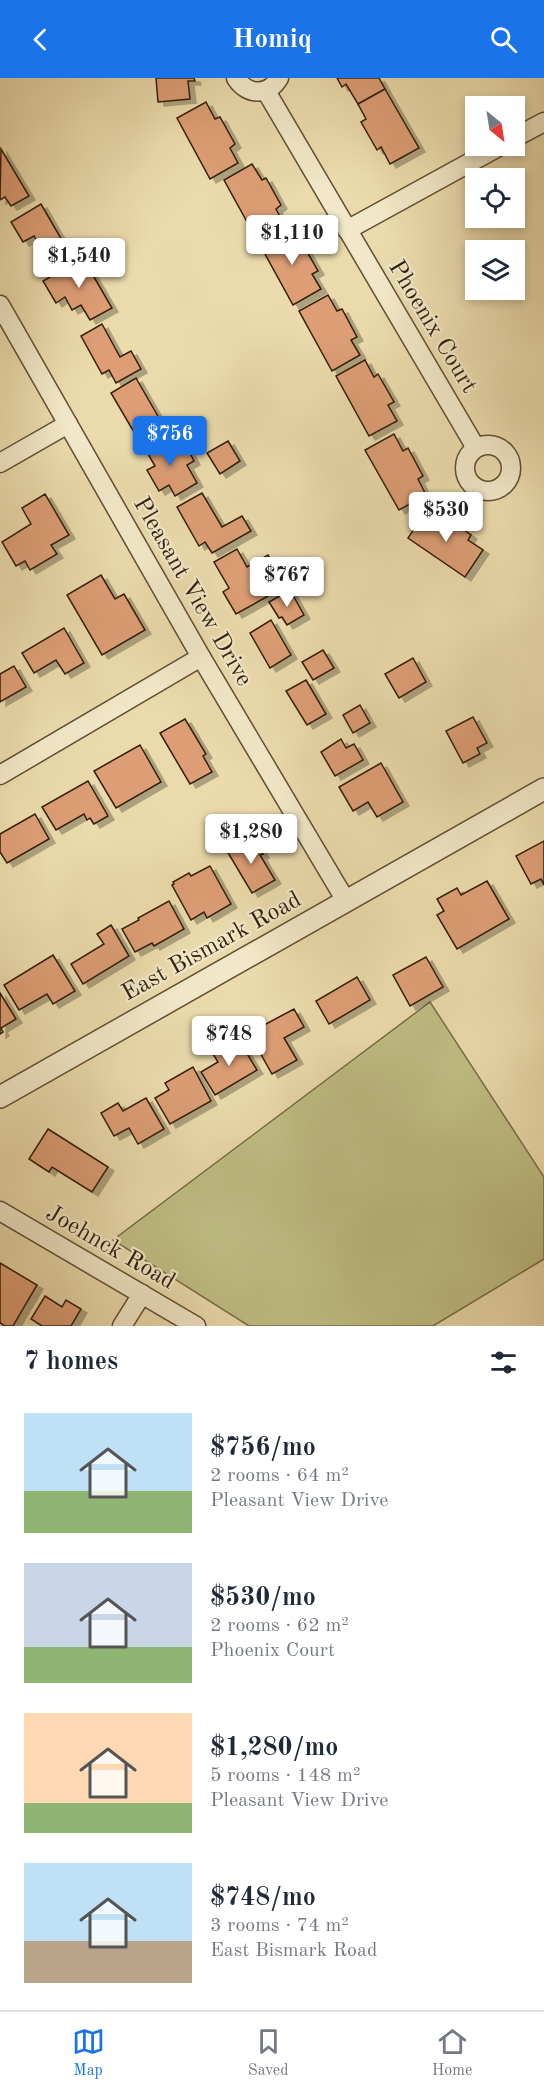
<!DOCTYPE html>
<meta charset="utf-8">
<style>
body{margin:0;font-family:"Old Standard TT",serif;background:#f6f6f7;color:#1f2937;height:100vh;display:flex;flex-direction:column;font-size:22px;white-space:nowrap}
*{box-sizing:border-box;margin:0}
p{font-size:20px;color:#747a83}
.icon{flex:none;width:33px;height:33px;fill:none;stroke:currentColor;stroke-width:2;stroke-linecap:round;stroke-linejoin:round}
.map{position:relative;height:1248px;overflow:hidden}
.sheet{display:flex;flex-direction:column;background:#fff;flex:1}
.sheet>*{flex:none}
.needle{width:39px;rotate:150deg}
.buttons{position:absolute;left:465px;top:18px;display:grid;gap:12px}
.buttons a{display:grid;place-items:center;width:60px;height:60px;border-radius:0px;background:#fff;box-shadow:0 3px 9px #0003;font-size:30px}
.price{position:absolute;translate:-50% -51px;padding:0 14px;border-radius:6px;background:#fff;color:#222;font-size:20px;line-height:39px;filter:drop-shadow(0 2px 3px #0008)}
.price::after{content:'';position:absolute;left:50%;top:36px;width:18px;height:14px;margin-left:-9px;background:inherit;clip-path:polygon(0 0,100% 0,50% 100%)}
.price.selected{background:#1a73e8;color:#fff}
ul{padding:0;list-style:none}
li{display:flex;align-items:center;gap:18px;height:150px;padding:0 24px}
li span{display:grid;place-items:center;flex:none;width:168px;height:120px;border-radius:0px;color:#555}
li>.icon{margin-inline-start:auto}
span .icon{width:72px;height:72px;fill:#fffc;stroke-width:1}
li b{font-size:26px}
h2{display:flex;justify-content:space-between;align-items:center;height:72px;padding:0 24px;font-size:26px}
header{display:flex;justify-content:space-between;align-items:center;height:78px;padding:0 24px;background:#1a73e8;color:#fff;font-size:27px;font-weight:800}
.menu{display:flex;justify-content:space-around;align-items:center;height:84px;border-top:2px solid #e0e1e3;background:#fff;font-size:16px;color:#747a83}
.menu a{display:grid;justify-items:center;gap:3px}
.menu .selected{color:#1a73e8}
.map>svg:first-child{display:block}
</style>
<header><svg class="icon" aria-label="back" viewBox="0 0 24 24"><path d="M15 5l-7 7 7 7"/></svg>Homiq<svg class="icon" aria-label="search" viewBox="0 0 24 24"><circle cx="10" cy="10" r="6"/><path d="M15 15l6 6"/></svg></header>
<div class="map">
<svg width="544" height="1248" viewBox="0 0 544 1248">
<defs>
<filter id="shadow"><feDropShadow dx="6" dy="4" stdDeviation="0" flood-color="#0004"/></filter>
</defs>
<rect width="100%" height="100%" fill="#ebdbac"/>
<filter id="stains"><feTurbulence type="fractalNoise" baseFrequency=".00333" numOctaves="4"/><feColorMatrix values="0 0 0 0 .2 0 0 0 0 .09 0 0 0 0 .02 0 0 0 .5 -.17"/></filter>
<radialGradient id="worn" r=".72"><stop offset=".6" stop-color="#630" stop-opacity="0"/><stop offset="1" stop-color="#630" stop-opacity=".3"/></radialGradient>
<!-- green -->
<path fill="#bfbe84" stroke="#786e47" stroke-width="1.5" d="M430,924L544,1099V1181L433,1248H249L113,1162Z"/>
<!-- building -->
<g fill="#dd9e74" stroke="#321f0a" stroke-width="1.5" filter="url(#shadow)">
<path d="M156,0H194L195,3H188L190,21L158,24Z"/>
<path d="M337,0H379L385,11L358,26L346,6L342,9Z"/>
<path d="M385,11L419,70L390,86L381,69L377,72L361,44L366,41L358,26Z"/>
<path d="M206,24L215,41L220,39L235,66L230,70L238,85L210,101L177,40Z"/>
<path d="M1,71L29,118L11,128L5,119L0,122Z"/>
<path d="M252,86L262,102L266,100L281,127L276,131L284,146L257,162L224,102Z"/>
<path d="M41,126L70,176L50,187L34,158L23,164L11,144Z"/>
<path d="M289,151L298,167L302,165L318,193L312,196L321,211L293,227L260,167Z"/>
<path d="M83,180L112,230L90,242L81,227L72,232L65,219L56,225L43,203Z"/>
<path d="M328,217L337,233L342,231L357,259L351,262L360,277L332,293L299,233Z"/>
<path d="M102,246L120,279L131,273L141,291L116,305L109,292L102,296L81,258Z"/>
<path d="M365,282L374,299L378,296L394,324L388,327L397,343L369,358L336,298Z"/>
<path d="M136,300L163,347L138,361L111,315Z"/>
<path d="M394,356L403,373L408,370L423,398L418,401L426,417L399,432L365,372Z"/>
<path d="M164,358L174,375L186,368L194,383L187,387L197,405L175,418L169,407L159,413L147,392L155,388L144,369Z"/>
<path d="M228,363L240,383L220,396L207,375Z"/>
<path d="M202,415L222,449L242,438L251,453L212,475L205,464L199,468L177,429Z"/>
<path d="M45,416L69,457L51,467L57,476L30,492L25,483L16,488L2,464L31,446L22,430Z"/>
<path d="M426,433L442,443L445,439L471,457L468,462L483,472L465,499L408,460Z"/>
<path d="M237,471L247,489L268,477L286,508L236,536L223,514L229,510L214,484Z"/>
<path d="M101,497L115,521L124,516L145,552L102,577L67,517Z"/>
<path d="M290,512L304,537L287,547L282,539L279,540L269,524Z"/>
<path d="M271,542L291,577L270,590L250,555Z"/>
<path d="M64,550L84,585L65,596L56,582L34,595L22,575Z"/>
<path d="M323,572L334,590L313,602L302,584Z"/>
<path d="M413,580L426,604L399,620L385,596Z"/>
<path d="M14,588L26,609L0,624V596Z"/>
<path d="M306,602L326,636L307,647L286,613Z"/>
<path d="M360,627L370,645L353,655L343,637Z"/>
<path d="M473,639L487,665L477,670L480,676L463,685L446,653Z"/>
<path d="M185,641L206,676L203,678L212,694L190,706L160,655Z"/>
<path d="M341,661L346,670L354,666L363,682L335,698L321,674Z"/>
<path d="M140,667L161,704L116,730L94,693Z"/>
<path d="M381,685L403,724L377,739L368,724L353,733L339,709Z"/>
<path d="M88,703L108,738L94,746L90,740L87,742L84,736L56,752L42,729Z"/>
<path d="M35,736L49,761L7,785L0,774V756Z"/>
<path d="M251,760L256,770L259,769L263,776L260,777L275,802L252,815L227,773Z"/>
<path d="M544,763V807L541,801L531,806L516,778Z"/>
<path d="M210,788L231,826L207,840L204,834L191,842L172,807L174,806L173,804L189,795L191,798Z"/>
<path d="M487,803L509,841L457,871L437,837L444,833L437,821L457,810L461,817Z"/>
<path d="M169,823L184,851L154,868L152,865L135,874L122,851L139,842L138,840Z"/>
<path d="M111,847L129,878L83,906L71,886L104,866L97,856Z"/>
<path d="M53,877L75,913L53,926L47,916L19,932L4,907Z"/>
<path d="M426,879L443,909L410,928L393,897Z"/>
<path d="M357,899L370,922L329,946L316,923Z"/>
<path d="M0,915L16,941L1,950L3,954L0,956Z"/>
<path d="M294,931L304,949L284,960L297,982L272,996L249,955Z"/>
<path d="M238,961L257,992L215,1017L201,994L218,984L213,976Z"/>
<path d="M193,989L211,1023L170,1046L155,1020L169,1012L165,1005Z"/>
<path d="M146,1020L164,1051L138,1066L129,1050L114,1058L101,1035L118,1025L123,1033Z"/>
<path d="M48,1051L108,1089L92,1114L52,1089L49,1094L29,1081Z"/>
<path d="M0,1185L37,1207L13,1248H5L0,1245Z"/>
<path d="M45,1218L62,1229L66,1222L81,1231L71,1248H42L31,1241Z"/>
</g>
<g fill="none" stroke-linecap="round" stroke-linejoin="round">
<defs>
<g id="minor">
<path d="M236,0C247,18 269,18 279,0"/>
<path d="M266,13L476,370"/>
<path d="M514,60L544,44"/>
<path d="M347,152L500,68"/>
<path d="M0,227L201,579L346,823"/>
<circle cx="488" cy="390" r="23"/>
<path d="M0,385L68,346"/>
<path d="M0,697L201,579"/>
<path d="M0,1133L196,1248"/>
<path d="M122,1248L142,1216"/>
</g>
<path id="tertiary" d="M0,1019L544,711"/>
</defs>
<!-- minor casing -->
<use href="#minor" stroke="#604e32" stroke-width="21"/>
<!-- tertiary casing -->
<use href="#tertiary" stroke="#604e32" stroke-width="24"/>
<!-- minor -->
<use href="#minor" stroke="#f2e8c9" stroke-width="18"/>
<!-- tertiary -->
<use href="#tertiary" stroke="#f2e8c9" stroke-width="21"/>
</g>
<g text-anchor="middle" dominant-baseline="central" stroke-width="4.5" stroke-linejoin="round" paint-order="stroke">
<!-- street labels -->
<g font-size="24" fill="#321f0a" stroke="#f2e8c9">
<text transform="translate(432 249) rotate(59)">Phoenix Court</text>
<text transform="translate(192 514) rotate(60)">Pleasant View Drive</text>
<text transform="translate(212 869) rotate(-29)">East Bismark Road</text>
<text transform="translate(110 1170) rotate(30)">Joehnck Road</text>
</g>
</g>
<rect width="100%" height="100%" filter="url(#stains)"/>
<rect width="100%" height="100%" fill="url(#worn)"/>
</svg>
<div class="buttons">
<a><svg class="needle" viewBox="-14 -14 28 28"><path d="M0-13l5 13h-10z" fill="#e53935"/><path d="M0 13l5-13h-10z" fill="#747a83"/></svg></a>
<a><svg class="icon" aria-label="locate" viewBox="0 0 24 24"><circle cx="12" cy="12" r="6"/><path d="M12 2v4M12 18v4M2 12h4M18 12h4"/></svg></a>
<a><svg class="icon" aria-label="layers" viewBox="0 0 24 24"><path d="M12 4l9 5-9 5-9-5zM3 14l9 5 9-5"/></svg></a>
</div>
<b class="price" style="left:292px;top:188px">$1,110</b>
<b class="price" style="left:79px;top:211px">$1,540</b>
<b class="price selected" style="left:170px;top:389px">$756</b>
<b class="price" style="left:446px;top:465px">$530</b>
<b class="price" style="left:287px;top:530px">$767</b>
<b class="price" style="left:251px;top:787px">$1,280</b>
<b class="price" style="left:229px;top:989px">$748</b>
</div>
<section class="sheet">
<h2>7 homes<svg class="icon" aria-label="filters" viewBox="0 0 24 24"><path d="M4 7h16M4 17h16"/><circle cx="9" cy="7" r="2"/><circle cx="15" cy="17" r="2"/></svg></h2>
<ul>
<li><span style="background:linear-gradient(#bfe0f5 65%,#8fb573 0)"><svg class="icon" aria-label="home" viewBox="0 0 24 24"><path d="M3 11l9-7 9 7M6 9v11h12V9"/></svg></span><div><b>$756/mo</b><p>2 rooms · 64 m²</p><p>Pleasant View Drive</p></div></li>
<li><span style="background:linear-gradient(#c9d6e8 70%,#8fb573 0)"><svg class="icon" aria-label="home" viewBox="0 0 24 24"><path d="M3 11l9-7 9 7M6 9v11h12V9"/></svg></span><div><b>$530/mo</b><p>2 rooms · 62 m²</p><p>Phoenix Court</p></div></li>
<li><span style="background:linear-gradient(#ffd9b3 75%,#8fb573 0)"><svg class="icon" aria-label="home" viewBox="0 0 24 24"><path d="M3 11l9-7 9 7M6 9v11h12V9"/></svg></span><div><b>$1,280/mo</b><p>5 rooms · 148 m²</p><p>Pleasant View Drive</p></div></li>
<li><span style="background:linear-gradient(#bfe0f5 65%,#b9a48a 0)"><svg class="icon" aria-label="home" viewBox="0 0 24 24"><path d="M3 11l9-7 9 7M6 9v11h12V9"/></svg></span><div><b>$748/mo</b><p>3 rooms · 74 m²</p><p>East Bismark Road</p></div></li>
</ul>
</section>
<nav class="menu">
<a class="selected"><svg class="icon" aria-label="map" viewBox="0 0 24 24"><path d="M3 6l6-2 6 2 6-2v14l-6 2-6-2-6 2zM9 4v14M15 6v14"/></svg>Map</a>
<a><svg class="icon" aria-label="saved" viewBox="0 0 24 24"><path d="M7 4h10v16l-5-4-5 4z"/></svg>Saved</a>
<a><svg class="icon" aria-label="home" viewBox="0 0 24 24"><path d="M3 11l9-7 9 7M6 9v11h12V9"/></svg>Home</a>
</nav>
